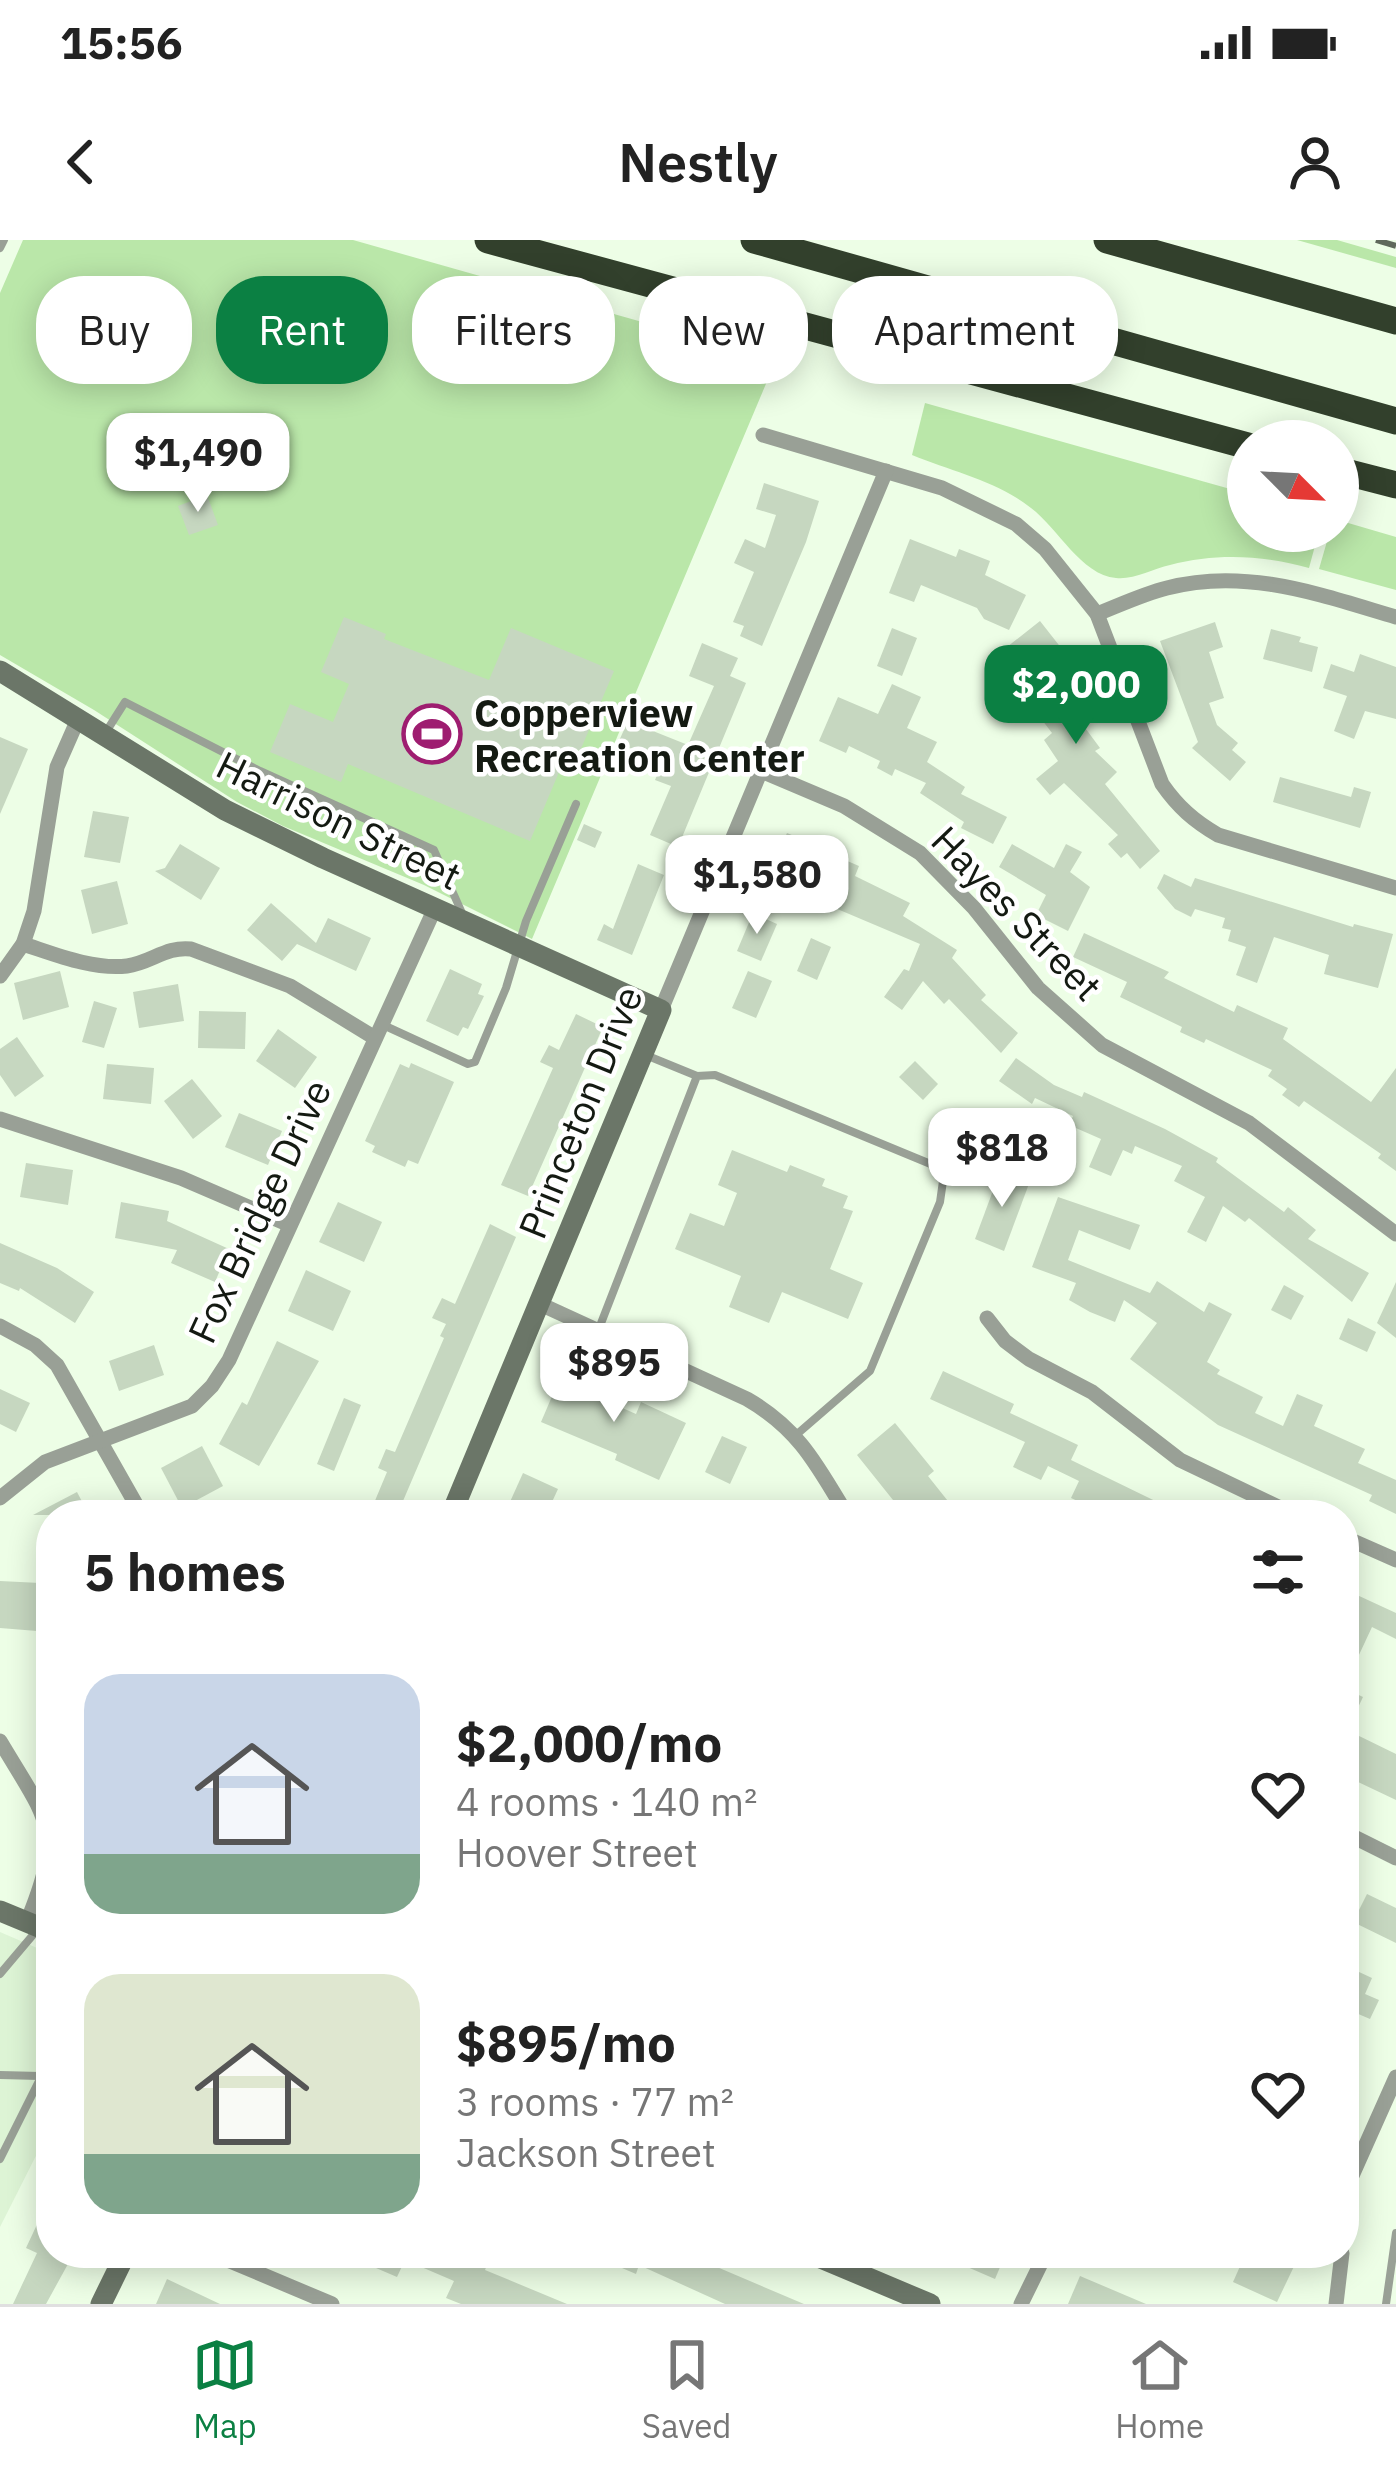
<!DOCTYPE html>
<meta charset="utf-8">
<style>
body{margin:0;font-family:"IBM Plex Sans",sans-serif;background:#f6f6f6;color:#222;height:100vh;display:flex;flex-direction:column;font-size:45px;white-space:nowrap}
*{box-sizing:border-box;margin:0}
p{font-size:39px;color:#767676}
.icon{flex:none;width:66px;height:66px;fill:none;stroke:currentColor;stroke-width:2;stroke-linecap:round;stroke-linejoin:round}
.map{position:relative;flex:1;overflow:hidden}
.panel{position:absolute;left:36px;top:1260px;width:1323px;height:768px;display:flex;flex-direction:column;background:#fff;border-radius:48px;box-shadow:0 6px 30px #0003}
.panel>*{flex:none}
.hud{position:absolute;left:36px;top:36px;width:1326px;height:108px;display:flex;gap:24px}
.needle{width:78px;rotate:114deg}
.tools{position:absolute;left:1227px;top:180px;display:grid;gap:24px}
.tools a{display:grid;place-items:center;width:132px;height:132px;border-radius:50%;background:#fff;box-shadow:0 6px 30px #0003;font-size:60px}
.price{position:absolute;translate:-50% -102px;padding:0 27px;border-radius:24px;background:#fff;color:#222;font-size:39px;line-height:78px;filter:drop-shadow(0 3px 6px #0008)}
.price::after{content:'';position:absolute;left:50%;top:72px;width:36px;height:27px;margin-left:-18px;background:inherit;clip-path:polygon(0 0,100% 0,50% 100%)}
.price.selected{background:#0b8043;color:#fff}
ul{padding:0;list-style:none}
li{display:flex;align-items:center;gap:36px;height:300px;padding:0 48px}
li span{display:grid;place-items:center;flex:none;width:336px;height:240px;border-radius:36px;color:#555}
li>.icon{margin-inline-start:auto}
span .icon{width:144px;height:144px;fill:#fffc;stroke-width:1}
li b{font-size:51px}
h2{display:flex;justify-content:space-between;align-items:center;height:144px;padding:0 48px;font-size:51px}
.tag{padding:0 42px;border-radius:48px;background:#fff;box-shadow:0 6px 30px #0003;font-size:42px;line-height:108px}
.tag.selected{background:#0b8043;color:#fff}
.status{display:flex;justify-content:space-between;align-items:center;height:84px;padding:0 60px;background:#fff;direction:ltr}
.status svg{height:33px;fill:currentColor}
header{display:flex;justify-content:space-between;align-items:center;height:156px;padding:0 48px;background:#fff;font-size:54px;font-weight:600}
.tab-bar{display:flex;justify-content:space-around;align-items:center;height:168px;border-top:3px solid #e0e0e0;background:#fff;font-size:33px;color:#767676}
.tab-bar a{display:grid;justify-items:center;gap:6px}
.tab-bar .selected{color:#0b8043}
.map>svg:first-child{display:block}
</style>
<div class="status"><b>15:56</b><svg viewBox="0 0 49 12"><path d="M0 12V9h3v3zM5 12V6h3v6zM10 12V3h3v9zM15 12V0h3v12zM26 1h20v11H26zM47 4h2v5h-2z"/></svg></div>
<header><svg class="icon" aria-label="back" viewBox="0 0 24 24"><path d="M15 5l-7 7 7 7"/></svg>Nestly<svg class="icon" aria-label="person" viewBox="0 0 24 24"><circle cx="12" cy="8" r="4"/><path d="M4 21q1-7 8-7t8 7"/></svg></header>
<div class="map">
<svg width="1396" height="2064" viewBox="0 0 1396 2064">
<rect width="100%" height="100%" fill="#edfee6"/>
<!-- built -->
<path fill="#ddf4d5" d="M0,1692L51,1714V1886L0,1987Z"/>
<!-- green -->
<g fill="#bae7a9">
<path d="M23,0H353L776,120L532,699L424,645L283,586L237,562L94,470L0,415V53Z"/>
<path d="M1297,0H1337L1396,17V28Z"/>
<path d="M925,163L1248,254V291H1319L1309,328C1263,315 1216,313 1170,325C1153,329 1133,340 1116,338C1081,335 1058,288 1031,268C995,240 953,232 912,215Z"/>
<path d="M1338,280L1396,297V350L1319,329L1330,291H1338Z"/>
</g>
<!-- building -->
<g fill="#c6d7c0">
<path d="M764,243L819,261L806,302L762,406L740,396L744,386L733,382L754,332L734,323L745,299L765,308L776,275L756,269Z"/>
<path d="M207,255L218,285L189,295L178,266Z"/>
<path d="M910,299L956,317L959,309L990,321L985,335L1026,355L1009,390L984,379L977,368L921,345L914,362L889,353Z"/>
<path d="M344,377L386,394L384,399L489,440L511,388L614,431L580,511L570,506L530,601L348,524L341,542L270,512L290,464L333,482L349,444L321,432Z"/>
<path d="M1040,381L1062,409L1049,420L1079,459L1069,466L1100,508L1095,511L1117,532L1105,544L1160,611L1140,629L1127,613L1121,618L1108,604L1118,595L1064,543L1050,555L1036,539L1058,521L1044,500L1052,493L1029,463L1043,452L1007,407Z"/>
<path d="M1215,382L1223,407L1209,412L1224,458L1209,463L1217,485L1238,503L1232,510L1246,522L1230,541L1192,508L1198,502L1160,401Z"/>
<path d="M892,388L917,398L902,436L877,426Z"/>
<path d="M1271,389L1301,397L1299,402L1318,407L1312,432L1263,419Z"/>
<path d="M702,403L738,418L730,436L746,443L678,607L650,595L671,546L655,540L663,522L618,503L628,481L688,505L714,446L689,436Z"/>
<path d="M1360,414L1396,427V479L1365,471L1354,499L1334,491L1347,456L1323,448L1331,424L1354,432Z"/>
<path d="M892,444L921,457L907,488L937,502L927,522L965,547L961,554L1007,577L993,604L961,588L964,582L920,553L926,543L895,529L892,536L877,528L880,521L849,506L846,513L819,501L838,457L878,474Z"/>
<path d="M0,497L28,509L0,574Z"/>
<path d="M1280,537L1351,557L1354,547L1371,552L1360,588L1273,562Z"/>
<path d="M93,571L129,577L120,623L84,617Z"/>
<path d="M584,584L602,592L595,608L577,600Z"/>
<path d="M787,593L811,603L803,622L837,637L845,620L859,626L855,636L910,663L903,676L957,710L952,718L986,755L981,760L1018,793L1001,813L949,759L944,764L923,741L902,770L884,757L904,729L909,731L920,704L790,649L787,656L763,645Z"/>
<path d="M180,604L220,628L201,660L155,631L165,628Z"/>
<path d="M1012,604L1054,628L1066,604L1082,612L1070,632L1090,647L1068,691L1036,675L1046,655L999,627Z"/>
<path d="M638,624L664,635L632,715L597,700L604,684L613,689Z"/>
<path d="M1164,634L1191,647L1195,638L1353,687L1354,684L1393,694L1378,748L1324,734L1329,715L1274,697L1257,743L1236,735L1246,707L1228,701L1231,690L1222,688L1225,678L1195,669L1191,677L1175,669L1157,648Z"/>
<path d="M117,641L128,684L92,694L81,650Z"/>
<path d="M271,663L316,703L328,678L371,698L356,731L297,704L282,721L247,690Z"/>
<path d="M753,673L777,684L761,721L737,711Z"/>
<path d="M1084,693L1169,732L1164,738L1234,772L1237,765L1288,788L1283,799L1371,862L1396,828V931L1378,918L1381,914L1304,861L1299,867L1282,855L1287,849L1268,836L1272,830L1206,799L1204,803L1180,792L1182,787L1120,757L1127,742L1073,717Z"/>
<path d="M811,698L831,707L817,740L797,731Z"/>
<path d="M450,729L482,744L478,754L484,756L468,789L463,787L458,796L426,781Z"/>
<path d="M60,731L69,767L23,780L14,743Z"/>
<path d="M748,731L772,741L756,778L732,768Z"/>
<path d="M178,744L184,781L139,788L133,752Z"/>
<path d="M94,761L117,768L104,808L82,802Z"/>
<path d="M199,771L246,772L245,809L198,808Z"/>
<path d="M576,774L603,787L528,956L501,945L553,828L540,822L549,805L559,810Z"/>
<path d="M278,789L317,817L295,848L256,821Z"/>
<path d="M17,797L44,836L15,857L0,835V809Z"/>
<path d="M1016,818L1054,845L1082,857L1084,852L1165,889L1218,918L1216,922L1284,972L1288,967L1316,990L1308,999L1369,1033L1352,1062L1249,978L1245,982L1223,966L1206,1002L1187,992L1205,957L1174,941L1182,926L1135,906L1132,914L1123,910L1111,936L1089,927L1101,899L1069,885L1073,876L1035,858L1032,864L999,841Z"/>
<path d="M915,821L938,844L923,860L899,837Z"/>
<path d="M411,823L454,842L418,924L408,920L405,927L372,912L375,906L365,901L400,824L409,828Z"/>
<path d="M107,824L154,828L151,864L103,859Z"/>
<path d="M192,839L222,876L193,899L164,861Z"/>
<path d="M239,873L282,891L268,925L225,907Z"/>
<path d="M732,910L787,932L790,925L825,939L822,946L848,956L843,968L853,971L830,1029L863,1043L848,1079L782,1052L769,1083L729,1067L741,1036L675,1009L690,973L724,986L737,953L718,945Z"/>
<path d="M26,923L73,930L68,965L20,957Z"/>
<path d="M1001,929L1030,941L1004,1011L975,999Z"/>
<path d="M1058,957L1140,985L1130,1010L1079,990L1068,1020L1150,1053L1157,1041L1204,1072L1209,1062L1232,1074L1207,1122L1220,1130L1217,1134L1263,1157L1255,1173L1283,1186L1297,1154L1323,1165L1314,1186L1365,1209L1358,1223L1396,1240V1274L1369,1261L1372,1255L1218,1185L1130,1119L1157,1083L1124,1060L1115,1082L1090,1072L1069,1060L1076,1043L1032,1027Z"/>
<path d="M121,962L169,971L167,981L229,1009L215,1042L171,1023L177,1010L115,998Z"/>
<path d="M338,962L382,982L364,1022L319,1002Z"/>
<path d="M490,984L516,997L397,1275H369L387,1232L378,1228L386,1209L395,1212L444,1098L440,1096L446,1084L432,1078L442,1058L455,1064Z"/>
<path d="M0,1003L57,1028L94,1052L75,1083L20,1048L19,1051L0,1043Z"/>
<path d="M306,1030L351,1051L333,1091L288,1071Z"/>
<path d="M1396,1042V1098L1377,1083Z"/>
<path d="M1284,1045L1304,1056L1291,1080L1271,1070Z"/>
<path d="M1348,1078L1376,1092L1367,1112L1339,1099Z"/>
<path d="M277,1101L319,1121L259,1226L219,1204L242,1162L247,1165Z"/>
<path d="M154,1105L164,1135L119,1151L109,1121Z"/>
<path d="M565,1126L592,1138L586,1152L636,1174L641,1162L686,1183L659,1240L615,1220L617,1214L541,1182Z"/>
<path d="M943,1131L1014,1164L1010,1173L1078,1205L1071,1220L1184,1275H1092L1095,1269L1071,1258L1079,1241L1048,1226L1041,1240L1013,1227L1025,1202L930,1159Z"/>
<path d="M0,1149L30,1163L16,1192L0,1184Z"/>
<path d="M344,1158L361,1165L334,1231L317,1224Z"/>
<path d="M895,1183L934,1231L928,1236L959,1275H905L857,1215Z"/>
<path d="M722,1196L747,1207L730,1244L705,1232Z"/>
<path d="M202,1206L223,1246L182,1268L161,1228Z"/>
<path d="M523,1233L558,1249L546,1275H504Z"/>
<path d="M77,1252L89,1275H33Z"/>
<path d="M0,1341L40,1343L37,1391L0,1388Z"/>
<path d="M1344,1349L1396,1373V1399L1372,1387L1344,1447Z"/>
<path d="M1344,1448L1363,1457L1344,1497Z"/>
<path d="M1355,1494L1396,1514V1560L1356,1541L1358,1535L1344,1528V1516Z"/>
<path d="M1367,1654L1396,1668V1703L1353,1682Z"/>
<path d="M1344,1725L1372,1738L1365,1754L1379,1760L1370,1779L1356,1773L1344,1797Z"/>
<path d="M40,1978L51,1983V2013H74L46,2064H13L37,2013L26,2008Z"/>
<path d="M341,2013H492L485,2030L567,2064H461L446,2058L454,2041L405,2020L397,2037Z"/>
<path d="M587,2013H684L804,2064H725L639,2025L636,2034Z"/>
<path d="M935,2013H1006L995,2039Z"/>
<path d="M1246,2013H1287L1298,2018L1277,2062L1233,2042Z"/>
<path d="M1080,2036L1146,2064H1068Z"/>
<path d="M167,2039L220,2064H156Z"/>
</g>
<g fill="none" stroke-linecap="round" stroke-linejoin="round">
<!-- lane -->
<g stroke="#99a096" stroke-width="8">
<path d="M0,8L4,0"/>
<path d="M106,492L125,462L260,531L434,610L462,673"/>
<path d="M381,784L468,824L475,822L506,748L526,681L576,564"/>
<path d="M648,816L697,836"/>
<path d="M598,1091L697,836L715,835L933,925L943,941L940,962L870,1131L796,1195"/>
<path d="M0,1734L38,1689"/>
<path d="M0,1835L40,1836"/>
<path d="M0,1919L51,1817"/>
<path d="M1386,2064L1396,1993"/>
</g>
<!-- street -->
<g stroke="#99a096" stroke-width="15">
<path d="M763,195L942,248L1016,284L1045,309L1097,374L1162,544C1178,567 1194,581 1218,595L1396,648"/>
<path d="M1097,374C1120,365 1143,354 1167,348C1246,327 1321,355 1396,377"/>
<path d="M761,531L844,566L920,613L974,668L1038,748L1102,805L1249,883L1396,994"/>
<path d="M23,704C54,714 93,730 127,726C151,723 166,706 191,709L290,746L375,798"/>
<path d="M0,736L23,704L34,671L57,527L79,477"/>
<path d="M661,770L886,231"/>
<path d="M0,879L181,938L290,985"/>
<path d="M540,1064L747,1159C799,1189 817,1225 847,1275"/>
<path d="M987,1078L1005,1101L1029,1119L1092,1152L1180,1220L1295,1275"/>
<path d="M0,1086L35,1105L57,1125L142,1275"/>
<path d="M0,1258L45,1222L192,1166L212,1146L229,1120L435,668"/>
<path d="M1344,1297L1396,1320"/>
<path d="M0,1501C48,1582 65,1589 27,1682"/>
<path d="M1344,1592L1396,1618"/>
<path d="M1344,1985L1351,1938L1396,1837"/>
<path d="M211,2013L332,2064"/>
<path d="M1021,2064L1046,2013"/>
<path d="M1336,2064L1342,2013"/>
</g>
<!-- secondary -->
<g stroke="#6b7668" stroke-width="21">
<path d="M0,431L225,570L323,618L661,770L451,1275"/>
<path d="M0,1671L51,1692"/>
<path d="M809,2013L930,2064"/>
<path d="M101,2064L126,2013"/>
</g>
<!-- highway -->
<g stroke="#32402c" stroke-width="27">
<path d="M488,0L1248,206"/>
<path d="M754,0L1396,181"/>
<path d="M1107,0L1396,81"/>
<path d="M1338,230L1396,245"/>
</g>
<!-- rail -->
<path stroke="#5f695b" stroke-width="6" stroke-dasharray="24 12" stroke-linecap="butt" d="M1376,0L1396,6"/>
</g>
<!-- icons -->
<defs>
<symbol id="stadium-ring" viewBox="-11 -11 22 22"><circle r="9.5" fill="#fff" stroke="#9e1d70" stroke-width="1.5"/><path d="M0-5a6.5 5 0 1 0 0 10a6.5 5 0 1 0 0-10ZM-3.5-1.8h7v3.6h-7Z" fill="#9e1d70"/></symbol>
</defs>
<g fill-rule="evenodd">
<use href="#stadium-ring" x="399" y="461" width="66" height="66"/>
</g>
<g text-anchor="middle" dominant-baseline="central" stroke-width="9" stroke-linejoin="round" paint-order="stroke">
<!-- poi labels -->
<g font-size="39" font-weight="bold" fill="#141a12" stroke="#fff" text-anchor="start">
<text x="474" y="472">Copperview<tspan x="474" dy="45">Recreation Center</tspan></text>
</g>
<!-- street labels -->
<g font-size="39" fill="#141a12" stroke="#fff">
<text transform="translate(339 580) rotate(26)">Harrison Street</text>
<text transform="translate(1017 673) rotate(46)">Hayes Street</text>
<text transform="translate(580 872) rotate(-68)">Princeton Drive</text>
<text transform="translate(259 971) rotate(-65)">Fox Bridge Drive</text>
</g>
</g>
</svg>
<div class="tools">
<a><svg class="needle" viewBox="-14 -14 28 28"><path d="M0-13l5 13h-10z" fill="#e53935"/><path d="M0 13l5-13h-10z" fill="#767676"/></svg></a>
</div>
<b class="price" style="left:198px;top:275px">$1,490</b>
<b class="price selected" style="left:1076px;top:507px">$2,000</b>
<b class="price" style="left:757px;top:697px">$1,580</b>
<b class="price" style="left:1002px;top:970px">$818</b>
<b class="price" style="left:614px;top:1185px">$895</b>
<div class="hud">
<a class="tag">Buy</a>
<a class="tag selected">Rent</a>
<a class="tag">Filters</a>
<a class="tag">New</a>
<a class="tag">Apartment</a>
</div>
<section class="panel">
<h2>5 homes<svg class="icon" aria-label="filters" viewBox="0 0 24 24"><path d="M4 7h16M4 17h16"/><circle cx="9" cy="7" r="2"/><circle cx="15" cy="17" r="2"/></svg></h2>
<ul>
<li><span style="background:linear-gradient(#c9d6e8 75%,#7fa58c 0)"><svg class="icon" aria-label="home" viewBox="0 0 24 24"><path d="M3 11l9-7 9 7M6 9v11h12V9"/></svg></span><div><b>$2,000/mo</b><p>4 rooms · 140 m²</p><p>Hoover Street</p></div><svg class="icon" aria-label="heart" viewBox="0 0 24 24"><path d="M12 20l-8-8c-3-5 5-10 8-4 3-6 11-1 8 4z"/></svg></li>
<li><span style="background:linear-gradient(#dfe7d0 75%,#7fa58c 0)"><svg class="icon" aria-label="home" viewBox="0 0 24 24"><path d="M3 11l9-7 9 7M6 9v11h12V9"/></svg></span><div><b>$895/mo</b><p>3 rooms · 77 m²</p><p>Jackson Street</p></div><svg class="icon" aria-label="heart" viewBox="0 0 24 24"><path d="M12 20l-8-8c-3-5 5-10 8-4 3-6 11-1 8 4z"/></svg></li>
</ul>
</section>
</div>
<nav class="tab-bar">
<a class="selected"><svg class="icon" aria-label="map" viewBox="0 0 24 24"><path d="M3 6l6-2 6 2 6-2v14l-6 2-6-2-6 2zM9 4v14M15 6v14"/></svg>Map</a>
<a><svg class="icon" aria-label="saved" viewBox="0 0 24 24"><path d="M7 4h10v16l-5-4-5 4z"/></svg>Saved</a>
<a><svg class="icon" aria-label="home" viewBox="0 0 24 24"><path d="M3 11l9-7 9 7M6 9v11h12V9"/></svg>Home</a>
</nav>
